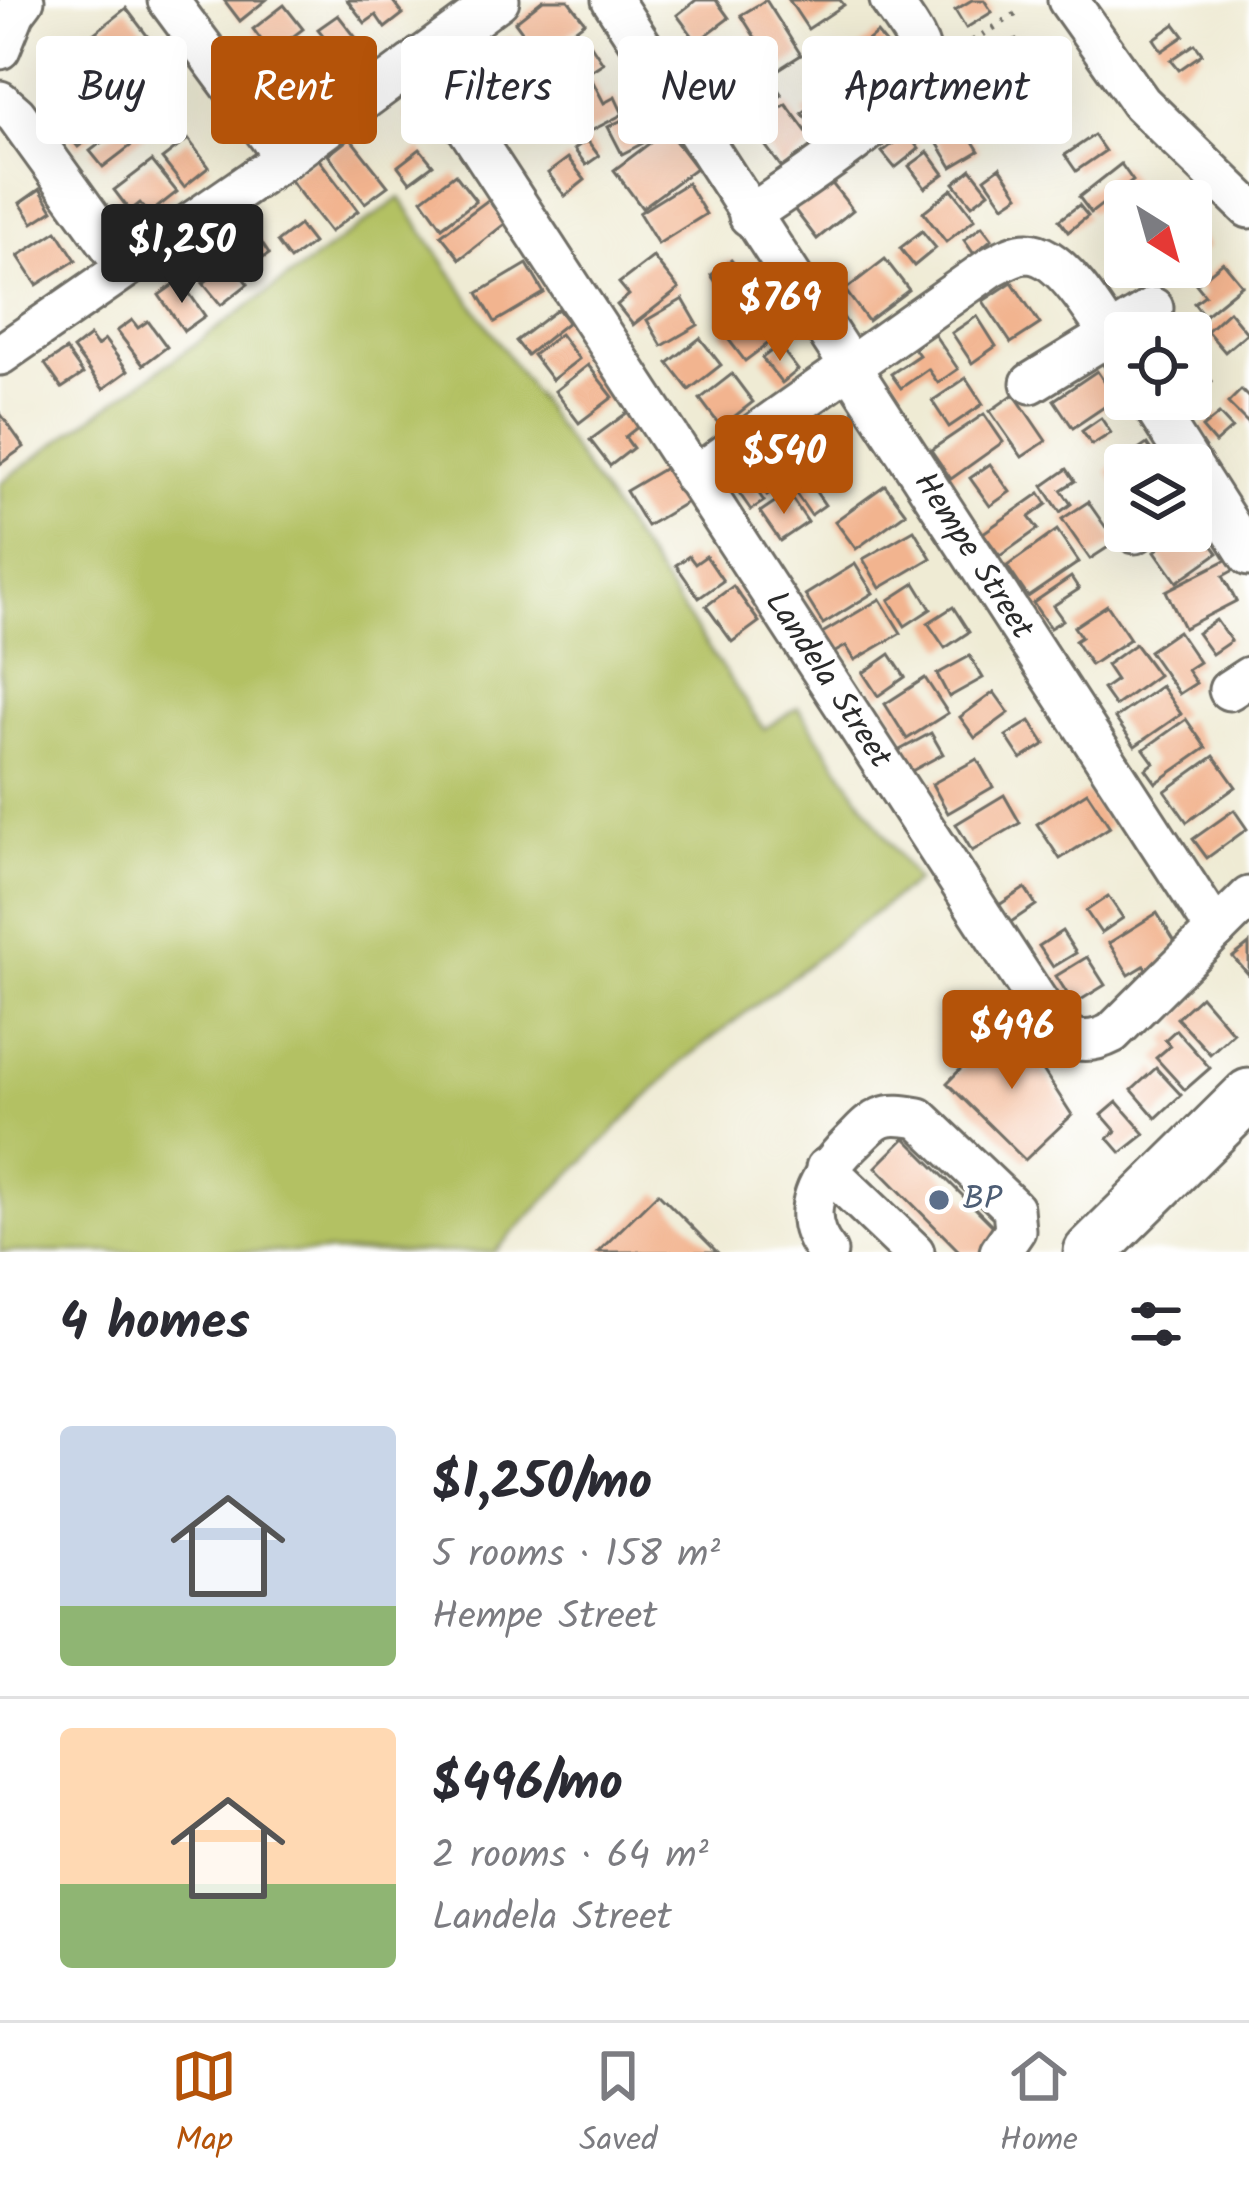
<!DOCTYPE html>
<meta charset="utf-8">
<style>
body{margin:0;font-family:Kalam,sans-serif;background:#f7f7f7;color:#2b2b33;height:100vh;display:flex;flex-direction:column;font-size:45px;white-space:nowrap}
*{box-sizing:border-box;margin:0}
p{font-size:39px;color:#7c7c81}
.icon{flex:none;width:66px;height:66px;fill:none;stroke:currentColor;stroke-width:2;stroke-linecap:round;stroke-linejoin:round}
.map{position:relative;height:1252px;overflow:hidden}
.details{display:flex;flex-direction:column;background:#fff;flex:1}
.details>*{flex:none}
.banner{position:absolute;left:36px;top:36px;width:1179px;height:108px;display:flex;gap:24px}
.needle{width:78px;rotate:143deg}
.fabs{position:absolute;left:1104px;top:180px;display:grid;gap:24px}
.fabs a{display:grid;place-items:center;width:108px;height:108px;border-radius:12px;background:#fff;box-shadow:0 12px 48px #0002;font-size:60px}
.price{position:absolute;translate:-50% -102px;padding:0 27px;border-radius:12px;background:#b45309;color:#fff;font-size:39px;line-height:78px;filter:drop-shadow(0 3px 6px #0008)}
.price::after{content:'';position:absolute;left:50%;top:72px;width:36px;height:27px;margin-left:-18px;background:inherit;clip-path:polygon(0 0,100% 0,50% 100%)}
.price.selected{background:#222;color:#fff}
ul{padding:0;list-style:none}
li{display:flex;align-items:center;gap:36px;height:300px;padding:0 60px}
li+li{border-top:3px solid #e1e1e2}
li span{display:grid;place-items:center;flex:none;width:336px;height:240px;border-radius:12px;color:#555}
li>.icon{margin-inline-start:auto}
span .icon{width:144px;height:144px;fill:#fffc;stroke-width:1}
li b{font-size:51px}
h2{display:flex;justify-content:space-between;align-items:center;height:144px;padding:0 60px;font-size:51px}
.tag{padding:0 42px;border-radius:12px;background:#fff;box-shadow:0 12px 48px #0002;font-size:42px;line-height:108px}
.tag.selected{background:#b45309;color:#fff}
.dock{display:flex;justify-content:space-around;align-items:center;height:168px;border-top:3px solid #e1e1e2;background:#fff;font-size:33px;color:#7c7c81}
.dock a{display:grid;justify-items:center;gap:6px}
.dock .selected{color:#b45309}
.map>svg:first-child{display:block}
</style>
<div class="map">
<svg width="1249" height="1252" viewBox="0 0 1249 1252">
<rect width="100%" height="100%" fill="#fff"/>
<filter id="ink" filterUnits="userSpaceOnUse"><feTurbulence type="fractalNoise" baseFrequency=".00833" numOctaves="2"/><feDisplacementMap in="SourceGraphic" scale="24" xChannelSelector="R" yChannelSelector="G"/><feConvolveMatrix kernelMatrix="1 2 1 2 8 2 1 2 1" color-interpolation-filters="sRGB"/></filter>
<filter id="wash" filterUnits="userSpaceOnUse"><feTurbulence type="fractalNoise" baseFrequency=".004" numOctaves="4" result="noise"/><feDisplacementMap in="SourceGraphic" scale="48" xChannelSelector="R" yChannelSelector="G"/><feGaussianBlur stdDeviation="2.7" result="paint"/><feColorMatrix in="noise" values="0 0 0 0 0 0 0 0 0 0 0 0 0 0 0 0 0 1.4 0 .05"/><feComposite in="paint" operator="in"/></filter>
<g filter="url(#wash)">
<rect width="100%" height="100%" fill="#efebd4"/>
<!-- green -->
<path fill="#b3c163" stroke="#6f7647" stroke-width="3" d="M400,198L764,729L798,707L916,881L683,1061L494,1252H0V483Z"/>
<g id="blocks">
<!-- building -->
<g fill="#f2b48f">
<path d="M224,0H266L240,21Z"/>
<path d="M347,0H392L403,14L385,28L376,15L365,23Z"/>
<path d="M543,0H568L585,22L540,56L515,22Z"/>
<path d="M696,0H716L729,18L697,42L677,15Z"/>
<path d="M766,0L801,55L776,71L741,15Z"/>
<path d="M789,0H840L844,5L808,29Z"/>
<path d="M972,0H984L992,12L966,28L955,10Z"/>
<path d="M284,5L303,29L271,53L253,29Z"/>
<path d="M126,8L149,38L111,68L88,38Z"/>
<path d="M338,15L357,39L338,54L318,29Z"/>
<path d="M1175,24L1184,36L1162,51L1154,39Z"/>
<path d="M877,33L900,61L865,90L871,97L858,107L830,72Z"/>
<path d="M510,36L531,62L503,83L483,57Z"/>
<path d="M587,39L603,63L577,80L561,56Z"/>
<path d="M1016,39L1034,66L998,91L986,73L998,64L993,55Z"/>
<path d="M724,40L746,69L718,91L696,62Z"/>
<path d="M309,42L340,81L319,97L311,86L290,102L268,73Z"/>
<path d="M1195,44L1202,54L1179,70L1171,60Z"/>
<path d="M77,45L97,72L65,97L44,70Z"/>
<path d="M154,46L177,76L134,110L111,79Z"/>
<path d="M761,67L782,95L746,122L725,94Z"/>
<path d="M535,68L551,89L520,111L505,91Z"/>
<path d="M1033,76L1041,86L1035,104L1023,113L1015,101L1024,95L1018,86Z"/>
<path d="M592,80L604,103L615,97L623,114L587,133L566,93Z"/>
<path d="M102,83L124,112L78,147L55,119Z"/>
<path d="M171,89L184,105L103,167L90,151Z"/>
<path d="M943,94L979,151L952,167L917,110Z"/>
<path d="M419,103L434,122L418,133L404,115Z"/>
<path d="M786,104L815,143L782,168L753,129Z"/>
<path d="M815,104L830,124L817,133L802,113Z"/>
<path d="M630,116L643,143L622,154L608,127Z"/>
<path d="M667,130L696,168L642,208L614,170Z"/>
<path d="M907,133L919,149L895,168L882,152Z"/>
<path d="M1094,135L1105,151L1076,171L1065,155Z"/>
<path d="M350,138L388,186L365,203L328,155Z"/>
<path d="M188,139L209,167L184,187L162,159Z"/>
<path d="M587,140L599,156L586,165L574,149Z"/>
<path d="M420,149L433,165L410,182L398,166Z"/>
<path d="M928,152L944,174L925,188L909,166Z"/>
<path d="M317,157L358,211L330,232L288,178Z"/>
<path d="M568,158L585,180L565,196L548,173Z"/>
<path d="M152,161L177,192L149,214L140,203L130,211L114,190Z"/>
<path d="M1121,164L1133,181L1091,213L1079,197Z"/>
<path d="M1000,167L1019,195L1004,205L985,178Z"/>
<path d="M971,169L989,192L972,205L954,183Z"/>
<path d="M455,174L476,201L442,227L422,199Z"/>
<path d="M830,181L853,210L817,239L794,209Z"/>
<path d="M687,183L706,214L658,244L639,213Z"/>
<path d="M40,189L53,210L33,223L20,203Z"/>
<path d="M952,189L975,219L946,242L923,212Z"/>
<path d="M488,200L506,223L460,259L441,235Z"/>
<path d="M1079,205L1088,216L1068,232L1059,220Z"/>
<path d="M1125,221V252L1110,234Z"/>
<path d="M299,225L313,243L290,260L277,242Z"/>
<path d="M1191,225L1208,247L1191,260Z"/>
<path d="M982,226L992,239L974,254L964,240Z"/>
<path d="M251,227L269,254L247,269L229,241Z"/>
<path d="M57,231L76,260L37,285L18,256Z"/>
<path d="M922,231L936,248L914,266L900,248Z"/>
<path d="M217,246L248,284L221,305L203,283L216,274L202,257Z"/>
<path d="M653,257L679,289L633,325L617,305L629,295L619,283Z"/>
<path d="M885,259L909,290L868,321L845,290Z"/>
<path d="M731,260L743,275L722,291L711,275Z"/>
<path d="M1223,262L1242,285L1204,316L1194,303L1205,295L1196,284Z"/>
<path d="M527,264L544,293L495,322L478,293Z"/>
<path d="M180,280L205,316L184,331L159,295Z"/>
<path d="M1012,282L1040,324L1011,343L983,301Z"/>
<path d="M683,299L698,325L662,346L647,320Z"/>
<path d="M762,299L786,330L745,361L722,331Z"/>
<path d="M558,309L568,322L527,355L516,341Z"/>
<path d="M1229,311L1247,333L1225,352L1207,331Z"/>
<path d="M977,316L996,346L972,363L952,333Z"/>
<path d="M132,320L138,328L148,321L167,347L143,365L117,331Z"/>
<path d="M560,334L579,359L552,380L533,355Z"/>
<path d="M934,334L958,369L938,383L928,369L901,388L891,374L919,355L914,348Z"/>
<path d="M90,336L97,346L105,340L128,371L103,389L73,349Z"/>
<path d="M700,338L721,365L689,390L668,363Z"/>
<path d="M779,345L798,370L782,383L762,358Z"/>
<path d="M66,350L83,374L62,388L45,364Z"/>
<path d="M1196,362L1212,381L1191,399V366Z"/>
<path d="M588,365L613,397L579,423L555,391Z"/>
<path d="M1097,371L1116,399L1073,428L1054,400Z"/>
<path d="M732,374L753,402L721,427L700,399Z"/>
<path d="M966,378L983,404L949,427L932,401Z"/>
<path d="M1241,390L1249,398V424L1228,403Z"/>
<path d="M1014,394L1046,441L1022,457L990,411Z"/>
<path d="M628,412L639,426L625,437L633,448L610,466L590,440Z"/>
<path d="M0,413L24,447L0,464Z"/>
<path d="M984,414L1003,442L951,479L931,450Z"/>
<path d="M1219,414L1232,428L1215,443L1202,428Z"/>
<path d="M828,417L845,441L818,461L801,436Z"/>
<path d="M1101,418L1111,433L1092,445L1082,431Z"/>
<path d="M1147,444L1161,465H1134L1128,457Z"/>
<path d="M780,446L798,473L767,495L748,468Z"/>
<path d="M1123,460L1125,463V498L1107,471Z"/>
<path d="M990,464L1010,492L990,506L970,478Z"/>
<path d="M665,468L687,502L647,526L626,491Z"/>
<path d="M1067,469L1075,481L1061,490L1071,504L1060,512L1043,486Z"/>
<path d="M807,479L825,505L811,515L793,489Z"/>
<path d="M750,481L764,501L751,510L737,490Z"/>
<path d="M885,485L906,513L856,549L835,521Z"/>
<path d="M788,493L808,522L780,541L760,512Z"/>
<path d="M1040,493L1047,504L1029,517L1038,529L1000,556L983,533Z"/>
<path d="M1088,502L1116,542L1090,559L1062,519Z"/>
<path d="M1195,522L1218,553L1177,582L1155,551L1182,531H1191Z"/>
<path d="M914,530L931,558L880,588L863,559Z"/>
<path d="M1057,530L1079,562L1028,597L1007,566Z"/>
<path d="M689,556L695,564L706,556L723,581L699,598L676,565Z"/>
<path d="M1228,559L1234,570L1223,576L1236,601L1184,628L1166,591Z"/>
<path d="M855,564L873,593L823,624L805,595Z"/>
<path d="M1071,577L1079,589L1053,606L1063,620L1050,628L1033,603Z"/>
<path d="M915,583L931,609L905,626L889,600Z"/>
<path d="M733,586L759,622L732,642L706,606Z"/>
<path d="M880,599L901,633L855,660L846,646L828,656L817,636Z"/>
<path d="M1107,605L1130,639L1091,665L1075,641L1081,637L1074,627Z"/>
<path d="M953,607L969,632L945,648L928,623Z"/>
<path d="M1216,620L1231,641L1212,654L1197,633Z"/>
<path d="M1178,631L1199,662L1187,670L1196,683L1179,694L1149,651Z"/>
<path d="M1135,644L1158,675L1115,706L1103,689L1116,680L1106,665Z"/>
<path d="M890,654L905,677L878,696L863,673Z"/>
<path d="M970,656L983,678L949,697L937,674Z"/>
<path d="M925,678L948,713L907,739L885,704Z"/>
<path d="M1161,686L1181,714L1135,746L1115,718Z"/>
<path d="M994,692L1009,713L975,738L960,717Z"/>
<path d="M1186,719L1206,748L1156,783L1146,769L1154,763L1144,749Z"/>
<path d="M1030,721L1045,744L1021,759L1006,736Z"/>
<path d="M931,733L943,754L908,773L896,752Z"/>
<path d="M1214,756L1236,787L1187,822L1165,791Z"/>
<path d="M977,759L993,787L948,813L932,784Z"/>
<path d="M1087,792L1110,827L1060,859L1037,824Z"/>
<path d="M1004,795L1020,823L972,851L956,824Z"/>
<path d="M1234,810L1247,829L1207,858L1193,839Z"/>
<path d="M1025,888L1036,905L1008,924L996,907Z"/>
<path d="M1108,896L1123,918L1101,933L1086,911Z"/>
<path d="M1157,913L1177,945L1160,956L1165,964L1149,974L1144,966L1129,975L1109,943Z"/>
<path d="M1062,931L1076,953L1053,967L1039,946Z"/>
<path d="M1249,944V975L1233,957Z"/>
<path d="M1087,957L1105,985L1074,1004L1056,976Z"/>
<path d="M1201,996L1233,1033L1210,1054L1177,1018Z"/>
<path d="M1010,1019L1072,1115L1025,1160L947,1083Z"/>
<path d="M1176,1030L1210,1068L1185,1090L1156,1058L1170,1046L1165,1040Z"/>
<path d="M1156,1068L1181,1095L1156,1118L1132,1090Z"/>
<path d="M1117,1102L1145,1134L1121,1153L1108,1138L1116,1131L1102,1115Z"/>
<path d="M905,1138L1001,1234L983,1252H960L876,1167Z"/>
<path d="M658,1193L717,1252H598Z"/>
</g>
</g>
</g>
<g filter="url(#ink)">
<use href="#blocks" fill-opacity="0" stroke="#706e66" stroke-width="3"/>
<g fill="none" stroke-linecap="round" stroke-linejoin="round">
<defs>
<g id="minor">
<path d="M168,0L285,158"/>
<path id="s1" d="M612,0L1216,930"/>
<path d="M1068,0L1141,103L1249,208"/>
<path d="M0,49L15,12L24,0"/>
<path id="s2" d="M421,57L1053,1025C1071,1043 1089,1045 1112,1033L1249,897"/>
<path d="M0,101L16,115L125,266"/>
<path d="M749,216C786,189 917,109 922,66C924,43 902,18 890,0"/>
<path d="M0,355L285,158L499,0"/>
<path d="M1031,383L1153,308"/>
<path d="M1149,399L1191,465"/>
<path d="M1191,465L1249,556"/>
<path d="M694,477L991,267C1002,261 1015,253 1028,253C1065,254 1107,332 1125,360"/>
<path d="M1135,533L1138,531"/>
<path d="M1229,690L1249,677"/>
<path d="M826,1168L914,1252"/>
<path d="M827,1252C794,1213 821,1173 851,1143C860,1135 869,1123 881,1118C893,1113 907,1116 919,1118L1013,1208L1015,1230L1000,1252"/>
</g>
<path id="major" d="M1090,1252L1249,1095"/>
</defs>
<!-- minor casing -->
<use href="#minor" stroke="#706e66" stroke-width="45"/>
<!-- major casing -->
<use href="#major" stroke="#706e66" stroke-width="57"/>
<!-- path -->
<path stroke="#706e66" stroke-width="6" stroke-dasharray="3 9" stroke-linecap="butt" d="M952,54L1022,10"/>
<!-- minor -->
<use href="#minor" stroke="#fff" stroke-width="39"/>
<!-- major -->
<use href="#major" stroke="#fff" stroke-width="51"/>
</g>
</g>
<!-- markers -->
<circle fill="#5c6f8a" stroke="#fff" stroke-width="4.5" cx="939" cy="1200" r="12"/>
<g text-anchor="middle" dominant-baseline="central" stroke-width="9" stroke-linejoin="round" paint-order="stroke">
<!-- street labels -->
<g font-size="33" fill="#2b2b2b" stroke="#fff">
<text stroke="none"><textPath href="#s1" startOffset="663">Hempe Street</textPath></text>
<text stroke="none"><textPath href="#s2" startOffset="744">Landela Street</textPath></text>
</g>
<!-- service labels -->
<g font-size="33" fill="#4e5e75" stroke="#fff" text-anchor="start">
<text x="963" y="1200">BP</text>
</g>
</g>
</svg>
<div class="fabs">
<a><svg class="needle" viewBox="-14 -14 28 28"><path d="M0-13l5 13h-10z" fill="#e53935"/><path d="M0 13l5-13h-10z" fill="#7c7c81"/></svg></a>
<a><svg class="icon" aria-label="locate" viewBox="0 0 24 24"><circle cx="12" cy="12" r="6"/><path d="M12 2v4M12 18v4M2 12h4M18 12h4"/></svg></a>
<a><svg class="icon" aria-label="layers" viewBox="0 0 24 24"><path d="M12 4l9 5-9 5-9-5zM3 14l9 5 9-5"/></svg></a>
</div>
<b class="price selected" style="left:182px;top:306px">$1,250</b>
<b class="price" style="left:780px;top:364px">$769</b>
<b class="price" style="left:784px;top:517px">$540</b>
<b class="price" style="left:1012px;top:1092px">$496</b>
<div class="banner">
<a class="tag">Buy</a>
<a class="tag selected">Rent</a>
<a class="tag">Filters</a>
<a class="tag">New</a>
<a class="tag">Apartment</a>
</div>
</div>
<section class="details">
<h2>4 homes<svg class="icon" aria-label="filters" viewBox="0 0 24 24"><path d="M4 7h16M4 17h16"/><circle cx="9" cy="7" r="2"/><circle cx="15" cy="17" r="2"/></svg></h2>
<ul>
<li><span style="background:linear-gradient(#c9d6e8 75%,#8fb573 0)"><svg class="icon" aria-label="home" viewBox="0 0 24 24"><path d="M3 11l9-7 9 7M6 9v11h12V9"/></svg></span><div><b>$1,250/mo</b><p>5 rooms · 158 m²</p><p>Hempe Street</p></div></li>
<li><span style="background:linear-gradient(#ffd9b3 65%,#8fb573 0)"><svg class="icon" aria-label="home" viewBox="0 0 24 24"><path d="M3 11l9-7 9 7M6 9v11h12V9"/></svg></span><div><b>$496/mo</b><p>2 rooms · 64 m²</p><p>Landela Street</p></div></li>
</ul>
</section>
<nav class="dock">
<a class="selected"><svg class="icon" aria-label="map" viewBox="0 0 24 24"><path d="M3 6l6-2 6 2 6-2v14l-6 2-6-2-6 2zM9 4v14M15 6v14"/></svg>Map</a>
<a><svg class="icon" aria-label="saved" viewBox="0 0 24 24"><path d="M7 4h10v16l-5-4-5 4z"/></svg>Saved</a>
<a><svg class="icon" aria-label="home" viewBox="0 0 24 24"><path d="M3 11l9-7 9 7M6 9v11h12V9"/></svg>Home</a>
</nav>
